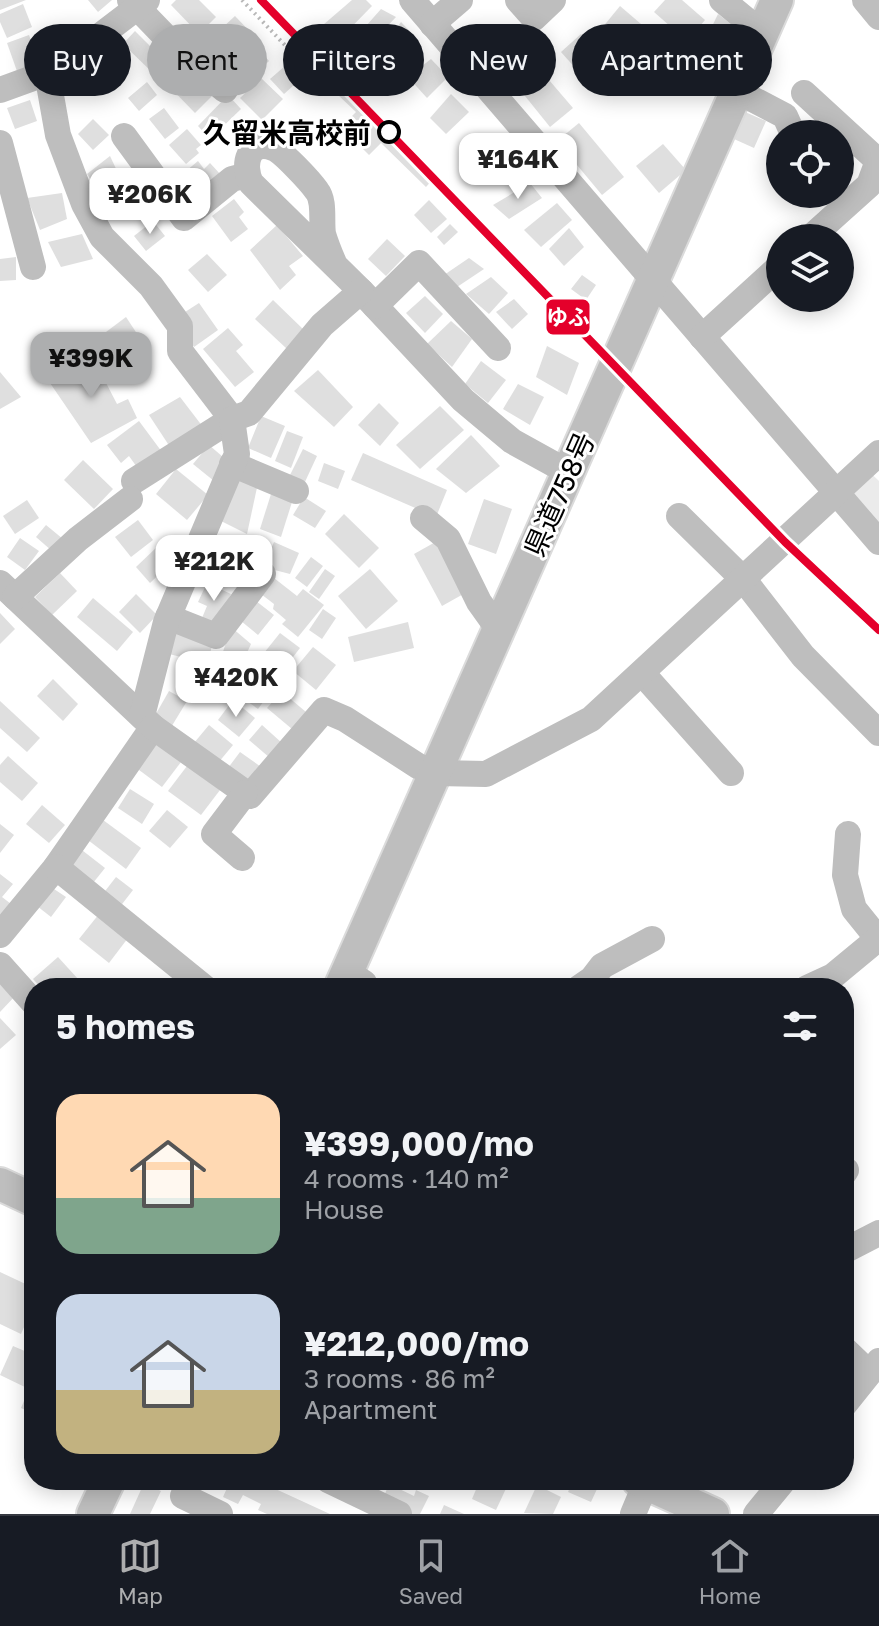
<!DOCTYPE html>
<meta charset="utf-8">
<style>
body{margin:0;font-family:"Golos Text","Noto Sans JP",sans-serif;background:#242831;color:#f1f3f6;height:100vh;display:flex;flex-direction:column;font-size:30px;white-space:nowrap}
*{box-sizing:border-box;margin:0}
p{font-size:26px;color:#9ea1a6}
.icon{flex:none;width:44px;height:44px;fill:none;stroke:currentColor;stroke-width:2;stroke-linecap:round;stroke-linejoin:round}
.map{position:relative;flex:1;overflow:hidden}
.drawer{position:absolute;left:24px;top:978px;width:830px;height:512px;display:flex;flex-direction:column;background:#171b24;border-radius:32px;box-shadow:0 4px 20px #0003}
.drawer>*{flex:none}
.guide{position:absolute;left:24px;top:24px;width:832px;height:72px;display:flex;gap:16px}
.tools{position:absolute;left:766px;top:120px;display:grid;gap:16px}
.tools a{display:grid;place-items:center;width:88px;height:88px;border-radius:50%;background:#171b24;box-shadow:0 4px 20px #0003;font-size:40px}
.price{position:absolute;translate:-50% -68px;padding:0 18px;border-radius:16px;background:#fff;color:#222;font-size:26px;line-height:52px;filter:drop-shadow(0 2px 4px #0008)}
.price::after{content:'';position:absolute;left:50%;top:48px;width:24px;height:18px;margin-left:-12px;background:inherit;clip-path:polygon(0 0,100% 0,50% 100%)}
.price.active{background:#adaeaf;color:#111}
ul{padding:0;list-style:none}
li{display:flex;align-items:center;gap:24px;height:200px;padding:0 32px}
li span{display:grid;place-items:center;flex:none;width:224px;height:160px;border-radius:24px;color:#555}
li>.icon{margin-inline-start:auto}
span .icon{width:96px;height:96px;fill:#fffc;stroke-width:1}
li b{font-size:34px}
h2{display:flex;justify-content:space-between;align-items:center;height:96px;padding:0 32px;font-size:34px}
.chip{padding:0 28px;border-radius:36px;background:#171b24;box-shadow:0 4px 20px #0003;font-size:28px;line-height:72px}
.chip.active{background:#adaeaf;color:#111}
.tabs{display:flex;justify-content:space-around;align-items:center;height:112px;border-top:2px solid #363941;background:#171b24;font-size:22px;color:#9ea1a6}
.tabs a{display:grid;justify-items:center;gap:4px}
.tabs .active{color:#adaeaf}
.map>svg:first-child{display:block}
</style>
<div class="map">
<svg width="879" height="1514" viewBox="0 0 879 1514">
<rect width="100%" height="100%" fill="#fff"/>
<!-- green -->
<path fill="#ebebeb" d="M861,464L879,481V530L836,483Z"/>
<!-- building -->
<g fill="#dfdfdf">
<path d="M0,0H26L0,10Z"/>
<path d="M88,0H112L98,12Z"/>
<path d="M176,0H199L216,17L199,34L171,5Z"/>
<path d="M352,0H366L372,6L328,51L316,31Z"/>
<path d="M665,0H682L705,20L687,41L654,12Z"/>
<path d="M23,4L32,27L7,38L0,22V14Z"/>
<path d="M620,6L648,30L630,52L602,28Z"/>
<path d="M381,9L396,17L378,36L366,26Z"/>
<path d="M718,14L745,35L735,60L704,43Z"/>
<path d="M235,16L255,37L240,51L220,30Z"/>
<path d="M401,22L419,41L401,59L387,42Z"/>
<path d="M215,27L230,44L224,50L231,59L218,70L196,45Z"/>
<path d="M135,31L168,64L156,76L123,44Z"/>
<path d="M359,34L368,48L343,70L333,58Z"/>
<path d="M581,34L605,61L585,79L561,52Z"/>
<path d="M29,35L40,66L18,74L7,43Z"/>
<path d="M256,46L269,61L246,82L232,67Z"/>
<path d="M383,47L401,69L372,94L352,76Z"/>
<path d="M431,59L448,77L427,98L408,77Z"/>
<path d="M292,60L305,75L284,94L270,79Z"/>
<path d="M176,69L188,82L196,75L214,94L195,113L164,81Z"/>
<path d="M543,73L573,108L550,127L521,91Z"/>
<path d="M261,78L283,99L262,120L240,98Z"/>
<path d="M147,82L157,95L139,111L128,98Z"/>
<path d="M342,90L433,179L426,187L381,143L369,155L341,127L356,112L337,94Z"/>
<path d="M451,94L469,112L446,134L430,118Z"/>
<path d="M228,95L241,109L210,139L198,126Z"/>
<path d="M30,100L37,121L15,129L7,108Z"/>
<path d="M164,108L179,128L165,139L149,119Z"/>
<path d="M745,112L766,121L754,148L734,139Z"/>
<path d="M93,119L109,135L93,150L78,134Z"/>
<path d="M579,123L624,177L602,195L557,141Z"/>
<path d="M187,129L201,145L196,149L199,153L186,164L169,145Z"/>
<path d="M663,144L686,170L659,193L636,166Z"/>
<path d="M515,150L526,169L511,184L498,169Z"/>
<path d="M110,156L119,175L98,191L87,174Z"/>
<path d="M198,161L204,169L210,163L221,175L195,197L179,177Z"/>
<path d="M530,183L542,198L509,219L493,205Z"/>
<path d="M125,185L141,200L119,219L102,199Z"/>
<path d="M62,193L67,219L40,230L27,198Z"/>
<path d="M234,199L244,212L239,217L248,229L231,242L212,216Z"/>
<path d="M429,200L447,219L431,233L414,215Z"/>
<path d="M557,203L572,220L541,247L524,230Z"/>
<path d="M153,221L165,236L146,251L134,236Z"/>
<path d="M450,224L458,232L444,245L437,237Z"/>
<path d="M277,225L303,256L289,266L296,275L280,290L250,250Z"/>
<path d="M569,228L584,247L564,266L549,249Z"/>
<path d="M82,234L93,259L61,267L48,242Z"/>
<path d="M387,239L405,256L386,276L368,259Z"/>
<path d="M207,254L227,275L208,292L188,270Z"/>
<path d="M16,257V280L0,281V259Z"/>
<path d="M469,258L484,269L457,287L444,275Z"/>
<path d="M582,275L596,285L586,300L571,289Z"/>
<path d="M491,277L508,293L489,314L466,294Z"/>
<path d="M425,296L443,314L425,333L406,313Z"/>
<path d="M514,299L528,314L512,329L496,312Z"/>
<path d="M273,300L305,331L287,349L255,319Z"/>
<path d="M199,303L218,330L194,347L186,335L193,330L182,314Z"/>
<path d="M126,317L151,355L120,372L98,338Z"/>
<path d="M451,321L472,339L452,367L427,344Z"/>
<path d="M228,328L243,345L236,351L254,372L235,387L203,349Z"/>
<path d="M547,346L579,363L567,395L536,377Z"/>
<path d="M92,356L117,404L128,399L137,418L91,443L48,380Z"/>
<path d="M481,361L506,380L488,403L465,384Z"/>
<path d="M318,370L353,407L334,427L294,391Z"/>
<path d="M0,372L21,397L0,409Z"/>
<path d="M518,384L544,397L530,425L503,409Z"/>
<path d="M180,397L203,427L170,447L149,415Z"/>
<path d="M379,403L399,423L380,446L358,425Z"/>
<path d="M440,406L464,430L420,469L396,445Z"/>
<path d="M261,416L285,426L271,458L248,448Z"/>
<path d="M139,421L162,452L139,470L129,456L121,463L107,445Z"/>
<path d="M287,431L303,437L291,468L275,461Z"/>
<path d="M471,435L500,466L466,493L436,469Z"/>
<path d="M209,445L223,457L214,481L193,464Z"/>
<path d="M303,449L317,456L304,484L289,477Z"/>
<path d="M363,453L447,490L436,517L351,480Z"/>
<path d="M83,460L113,489L94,509L64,480Z"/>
<path d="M324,463L345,471L338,489L318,481Z"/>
<path d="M176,469L208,495L187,520L156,494Z"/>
<path d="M234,476L258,483L247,534L215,518Z"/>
<path d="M271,494L292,502L281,537L260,529Z"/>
<path d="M304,497L326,511L315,528L293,515Z"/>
<path d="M484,499L512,509L496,554L468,544Z"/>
<path d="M27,500L39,518L15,534L3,516Z"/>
<path d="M344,514L379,548L359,568L325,534Z"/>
<path d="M138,520L153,540L131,557L115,537Z"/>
<path d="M46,525L63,539L52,551L36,537Z"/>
<path d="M20,538L39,551L25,570L7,557Z"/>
<path d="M209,540L261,549L248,580L198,566Z"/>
<path d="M439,540L467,592L442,606L414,554Z"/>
<path d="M274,542L299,553L290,574L263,567Z"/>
<path d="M158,546L172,562L150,583L136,567Z"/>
<path d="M311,557L323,566L307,587L295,578Z"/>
<path d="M325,569L335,576L319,599L309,592Z"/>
<path d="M370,569L398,601L366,629L338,596Z"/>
<path d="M60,573L77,591L52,615L35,597Z"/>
<path d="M274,578L297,596L303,589L324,605L298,637L282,624L286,620L273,609L274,604L261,594Z"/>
<path d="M207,583L231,594L217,624L202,618L207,606L198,602Z"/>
<path d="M136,594L157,615L140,633L119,612Z"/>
<path d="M93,598L133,632L117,651L77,617Z"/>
<path d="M256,601L274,615L258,635L241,621Z"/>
<path d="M323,609L336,618L322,639L309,630Z"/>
<path d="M0,613L15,629L0,644Z"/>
<path d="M408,622L414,648L354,662L348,637Z"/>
<path d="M231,627L251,644L239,670L219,664Z"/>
<path d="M175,632L213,643L202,680L185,674L189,659L169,654Z"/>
<path d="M280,633L300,648L276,679L256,663Z"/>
<path d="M313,647L336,665L316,690L293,671Z"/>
<path d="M251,675L272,690L258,709L237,694Z"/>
<path d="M53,679L78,704L63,721L37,696Z"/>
<path d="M169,691L187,701L170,729L153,719Z"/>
<path d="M287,696L306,712L292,729L267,708L277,697L282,702Z"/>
<path d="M233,700L255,718L239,737L218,720Z"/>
<path d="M0,701L40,738L27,752L0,728Z"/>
<path d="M209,725L233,745L213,769L189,749Z"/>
<path d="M262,725L282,743L270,758L249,740Z"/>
<path d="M154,742L181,762L162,787L135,767Z"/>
<path d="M240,752L264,769L253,786L228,768Z"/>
<path d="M8,756L38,783L22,801L0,782V765Z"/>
<path d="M187,766L220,790L201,815L168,791Z"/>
<path d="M130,789L154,804L142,824L118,808Z"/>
<path d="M42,805L65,825L49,843L26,824Z"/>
<path d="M167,810L188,827L170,848L149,831Z"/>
<path d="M99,817L141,848L126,869L84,837Z"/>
<path d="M0,824L14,835L0,853Z"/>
<path d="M78,847L105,868L89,888L62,866Z"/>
<path d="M0,874L13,884L2,897L15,907L0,925Z"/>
<path d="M116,877L133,890L119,908L102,895Z"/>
<path d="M51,887L66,897L51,917L37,906Z"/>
<path d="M99,914L128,938L109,963L79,939Z"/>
<path d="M58,957L78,979L67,988H41L33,979Z"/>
<path d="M0,979L16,995L0,1012Z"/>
<path d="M0,1018L16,1035L0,1049Z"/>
<path d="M0,1272L34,1288V1304L21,1334L0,1324Z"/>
<path d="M13,1346L34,1355V1414L21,1408L29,1389L0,1375Z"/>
<path d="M216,1480H256L330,1514H267L258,1510L261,1504L243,1495L238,1504L223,1497L227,1488L215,1482Z"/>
<path d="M480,1480H510L496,1510L472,1499Z"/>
<path d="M573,1480L597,1489L591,1502L568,1492Z"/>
<path d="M144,1483L161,1491L150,1514H130Z"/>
<path d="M389,1484L414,1496L416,1490L429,1496L420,1514H410L382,1501Z"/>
<path d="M537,1485L561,1497L553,1514L524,1513Z"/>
<path d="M444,1505L464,1514H440Z"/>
</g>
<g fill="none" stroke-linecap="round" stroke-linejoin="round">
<defs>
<g id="major">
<path d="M340,988L777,0"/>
<path d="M0,1184L34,1200"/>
<path d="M638,1480L713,1514"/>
<path d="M93,1514L109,1480"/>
</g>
</defs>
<!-- major casing -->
<use href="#major" stroke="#dbdbdb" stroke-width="36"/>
<!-- path -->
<path stroke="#b9b9b9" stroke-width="4" stroke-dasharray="2 4" stroke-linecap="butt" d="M242,0L320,82L313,90"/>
<!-- minor -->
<g stroke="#bebebe" stroke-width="26">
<path d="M130,0L186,58L225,90"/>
<path d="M412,0L879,542"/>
<path d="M518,0L534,18L553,0"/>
<path d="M722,0L762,33"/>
<path d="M865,0L879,17"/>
<path d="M432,24L460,0"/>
<path d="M47,73L58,135L84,204L102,237L151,286L180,326V351L232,419L134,481"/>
<path d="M0,90L55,70L147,0"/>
<path d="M737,91L785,116L793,134"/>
<path d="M804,93L878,161L869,185L810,238"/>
<path d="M124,136L184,218L232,179L247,175"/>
<path d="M0,143L33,267"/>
<path d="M334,263C330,254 326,244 323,234C321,221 325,201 317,191C310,181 282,151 273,148C248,139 242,165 251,183L361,291L463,400L512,441L568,472"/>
<path d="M375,306L419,263L498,348"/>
<path d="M702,337L780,266"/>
<path d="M232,464L296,491"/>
<path d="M679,516L744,580L803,656L879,733"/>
<path d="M423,518L448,539L479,602L499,630"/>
<path d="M0,583L153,727L56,867L0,935"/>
<path d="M15,597L78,539L130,499"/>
<path d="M168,617L216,636L263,574"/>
<path d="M642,673L731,773"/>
<path d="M142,716L166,622L237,454L232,419L249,413L322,325L361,291"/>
<path d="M153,727L250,796L324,710L345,719L418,766L437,773L486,774L591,719L879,453"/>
<path d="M848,834L845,875L854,909L879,940"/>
<path d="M242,858L214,834L245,793"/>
<path d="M56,867L205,988"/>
<path d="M0,965L34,1003"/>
<path d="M347,972L364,983L365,988"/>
<path d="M579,988L592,979L602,966L652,939"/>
<path d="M807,988L833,976L879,938"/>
<path d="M844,1173L846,1170"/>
<path d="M844,1251L879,1233"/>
<path d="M844,1349L869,1373"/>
<path d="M844,1405L879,1361"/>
<path d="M328,1480L399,1514"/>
<path d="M183,1496L220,1514"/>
<path d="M633,1514L646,1483"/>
<path d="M756,1514L784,1480"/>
</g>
<!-- major -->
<use href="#major" stroke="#bebebe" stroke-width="32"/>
<defs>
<path id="rail-1" d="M261,0L785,542L879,630"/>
</defs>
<!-- rail-1 casing -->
<use href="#rail-1" stroke="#fff" stroke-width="14"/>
<!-- rail-1 -->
<use href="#rail-1" stroke="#e4002b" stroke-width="8"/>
</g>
<!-- markers -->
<circle fill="#fff" stroke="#000" stroke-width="4" cx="389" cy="132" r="10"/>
<g text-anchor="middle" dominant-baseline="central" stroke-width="6" stroke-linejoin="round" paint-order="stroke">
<!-- stop labels -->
<g font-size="28" font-weight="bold" fill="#000" stroke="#fff" text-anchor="end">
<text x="371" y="132">久留米高校前</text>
</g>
<!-- street labels -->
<g font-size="28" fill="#000" stroke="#fff">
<text transform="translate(559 494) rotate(-66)">県道758号</text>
</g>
</g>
<rect stroke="#fff" stroke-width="3" x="545" y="298" width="46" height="38" rx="8" fill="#e4002b"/>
<g font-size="22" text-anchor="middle" font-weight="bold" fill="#fff">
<text x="568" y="325">ゆふ</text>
</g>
</svg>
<div class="tools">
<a><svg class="icon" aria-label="locate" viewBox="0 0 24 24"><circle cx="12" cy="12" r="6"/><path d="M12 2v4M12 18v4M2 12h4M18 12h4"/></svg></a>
<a><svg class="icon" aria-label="layers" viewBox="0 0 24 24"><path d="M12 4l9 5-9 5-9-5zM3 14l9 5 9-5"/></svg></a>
</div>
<b class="price" style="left:518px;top:201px">¥164K</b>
<b class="price" style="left:150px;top:236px">¥206K</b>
<b class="price active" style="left:91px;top:400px">¥399K</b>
<b class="price" style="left:214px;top:603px">¥212K</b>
<b class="price" style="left:236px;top:719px">¥420K</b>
<div class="guide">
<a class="chip">Buy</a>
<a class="chip active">Rent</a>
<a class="chip">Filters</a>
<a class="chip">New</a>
<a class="chip">Apartment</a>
</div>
<section class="drawer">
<h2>5 homes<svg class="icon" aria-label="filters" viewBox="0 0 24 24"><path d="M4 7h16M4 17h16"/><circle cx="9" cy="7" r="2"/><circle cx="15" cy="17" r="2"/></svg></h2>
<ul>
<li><span style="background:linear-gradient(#ffd9b3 65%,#7fa58c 0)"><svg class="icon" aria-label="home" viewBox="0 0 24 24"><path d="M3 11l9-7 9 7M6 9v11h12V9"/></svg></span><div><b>¥399,000/mo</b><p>4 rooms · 140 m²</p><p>House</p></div></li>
<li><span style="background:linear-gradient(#c9d6e8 60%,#c2b280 0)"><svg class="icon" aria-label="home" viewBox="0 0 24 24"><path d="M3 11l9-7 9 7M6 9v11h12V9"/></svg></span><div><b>¥212,000/mo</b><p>3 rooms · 86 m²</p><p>Apartment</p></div></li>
</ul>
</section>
</div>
<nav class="tabs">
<a class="active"><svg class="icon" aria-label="map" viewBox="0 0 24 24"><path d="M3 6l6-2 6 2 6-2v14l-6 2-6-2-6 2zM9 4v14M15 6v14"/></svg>Map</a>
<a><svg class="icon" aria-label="saved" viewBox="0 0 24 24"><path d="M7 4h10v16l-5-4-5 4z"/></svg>Saved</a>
<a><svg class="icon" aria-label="home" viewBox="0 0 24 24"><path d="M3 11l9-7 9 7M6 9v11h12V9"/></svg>Home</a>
</nav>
